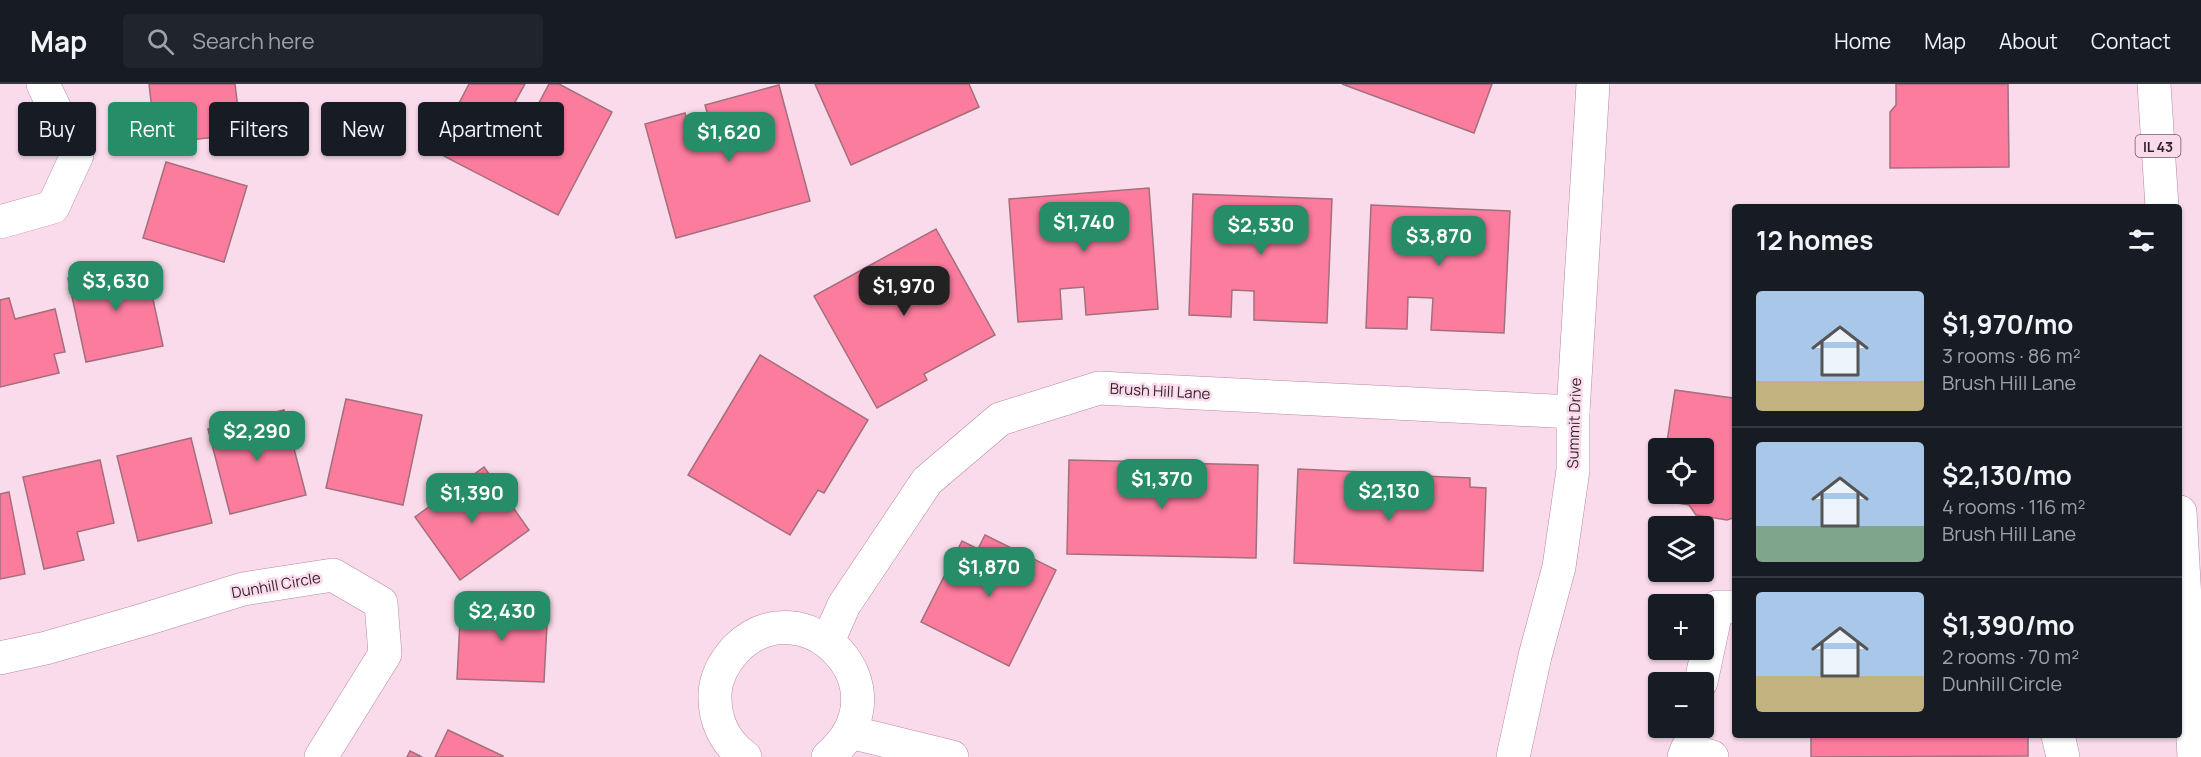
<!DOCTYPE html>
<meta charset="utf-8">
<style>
body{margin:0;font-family:Manrope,sans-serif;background:#20242c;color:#f1f3f6;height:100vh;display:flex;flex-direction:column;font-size:22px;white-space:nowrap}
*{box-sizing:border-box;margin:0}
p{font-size:20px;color:#9ea1a6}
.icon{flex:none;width:33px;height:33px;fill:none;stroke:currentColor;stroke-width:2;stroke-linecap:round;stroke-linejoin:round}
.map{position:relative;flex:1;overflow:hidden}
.sheet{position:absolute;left:1732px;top:120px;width:450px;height:534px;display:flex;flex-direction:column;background:#171b24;border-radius:6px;box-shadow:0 2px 4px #0004}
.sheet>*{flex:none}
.banner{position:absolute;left:18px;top:18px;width:570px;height:54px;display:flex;gap:12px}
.fabs{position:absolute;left:1648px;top:354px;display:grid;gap:12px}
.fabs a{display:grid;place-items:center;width:66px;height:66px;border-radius:6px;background:#171b24;box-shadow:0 2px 4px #0004;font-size:30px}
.price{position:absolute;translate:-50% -51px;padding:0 14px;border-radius:12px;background:#278d69;color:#fff;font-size:20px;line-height:39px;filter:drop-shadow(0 2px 3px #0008)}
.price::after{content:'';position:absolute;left:50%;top:36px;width:18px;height:14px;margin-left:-9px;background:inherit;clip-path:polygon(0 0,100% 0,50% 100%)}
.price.selected{background:#222;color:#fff}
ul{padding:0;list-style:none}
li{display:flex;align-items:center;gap:18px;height:150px;padding:0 24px}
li+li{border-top:2px solid #363941}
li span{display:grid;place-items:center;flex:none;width:168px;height:120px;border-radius:6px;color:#555}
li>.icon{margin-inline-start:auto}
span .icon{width:72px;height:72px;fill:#fffc;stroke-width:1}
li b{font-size:26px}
h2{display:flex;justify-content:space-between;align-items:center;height:72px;padding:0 24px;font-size:26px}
.tag{padding:0 21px;border-radius:6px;background:#171b24;box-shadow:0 2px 4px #0004;font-size:21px;line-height:54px}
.tag.selected{background:#278d69;color:#fff}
header{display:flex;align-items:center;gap:36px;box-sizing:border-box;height:84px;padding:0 30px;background:#171b24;border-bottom:2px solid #363941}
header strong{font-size:28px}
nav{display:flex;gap:33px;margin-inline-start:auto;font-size:21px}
.search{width:420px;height:54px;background:#20242c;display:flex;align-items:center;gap:15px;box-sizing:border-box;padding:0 21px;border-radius:6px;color:#9ea1a6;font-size:22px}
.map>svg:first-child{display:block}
</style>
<header>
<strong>Map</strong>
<div class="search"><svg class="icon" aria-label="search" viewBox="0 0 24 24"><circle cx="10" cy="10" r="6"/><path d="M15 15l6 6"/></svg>Search here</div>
<nav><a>Home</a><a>Map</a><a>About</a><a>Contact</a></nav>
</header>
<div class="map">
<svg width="2201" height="673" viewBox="0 0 2201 673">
<rect width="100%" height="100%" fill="#fadbeb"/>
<!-- building -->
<g fill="#fc7c9e" stroke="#a36f7b" stroke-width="1.5">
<path d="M149,0H235L241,50L156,60Z"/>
<path d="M469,0H525L515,18L534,28L549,0H559L612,28L558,131L434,67Z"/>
<path d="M815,0H969L979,23L851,81Z"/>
<path d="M1342,0H1492L1474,49Z"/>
<path d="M1896,0H2008L2009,83L1890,84V28L1896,21Z"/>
<path d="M779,1L810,117L676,154L645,40L685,29L692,55L713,49L705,21Z"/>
<path d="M166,78L247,102L224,178L143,154Z"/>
<path d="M1149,104L1158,225L1086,231L1084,203L1060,205L1062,235L1018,238L1009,115Z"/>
<path d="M1193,110L1332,115L1327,239L1254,236V207L1232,206L1231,233L1189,231Z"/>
<path d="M1371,121L1510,127L1504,249L1431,246L1433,214L1408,213L1407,245L1366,244Z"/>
<path d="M936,145L995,251L924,290L927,296L877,324L814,212Z"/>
<path d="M145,178L163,262L86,278L68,194Z"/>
<path d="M9,214L15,235L55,225L65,268L54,270L59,289L0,303V216Z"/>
<path d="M760,271L868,336L824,409L818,406L790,451L688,391Z"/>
<path d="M1675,306L1733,314L1736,319V433L1727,436L1696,431L1689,421L1659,416L1660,410H1704V364H1666Z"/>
<path d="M346,315L422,331L403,421L326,404Z"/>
<path d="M284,326L306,411L230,430L208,345Z"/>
<path d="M191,354L212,439L138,457L117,372Z"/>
<path d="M100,376L114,439L77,448L84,476L44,485L23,393Z"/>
<path d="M1069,376L1156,378V408H1174L1175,379L1258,381L1256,474L1067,470Z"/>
<path d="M484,383L529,446L460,496L415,433Z"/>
<path d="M1298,385L1385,389L1384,418L1399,419L1400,391L1470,394V403L1486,404L1483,487L1294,479Z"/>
<path d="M9,408L25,490L0,495V410Z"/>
<path d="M985,451L1056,486L1009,582L921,538L962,457L978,465Z"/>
<path d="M461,517L548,521L544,598L457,595Z"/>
<path d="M448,646L503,672L502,673H435Z"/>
<path d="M1811,651H2032H2028V672L1811,673Z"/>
<path d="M410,667L422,673H407Z"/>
</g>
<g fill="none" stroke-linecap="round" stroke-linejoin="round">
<defs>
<g id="minor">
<path d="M0,138L53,123L77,71L43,0"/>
<path d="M828,557L844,521L927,397L1000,335L1099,304L1573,328"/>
<path d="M0,574L46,564L143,536L243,505L333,491L381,519L385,570L321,673"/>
<path d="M1701,598L1717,523H1736"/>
<path d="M850,648L952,673"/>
<path d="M2058,651L2063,673"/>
<path d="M745,673C724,658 714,635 715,609C716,592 725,577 736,565C803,498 910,603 828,673"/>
<path d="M1513,673L1535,572L1559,483L1573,386V328L1593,0"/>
<path d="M1684,673L1687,665L1712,673"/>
</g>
<g id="major">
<path d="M2154,0L2162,123"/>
<path d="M2180,428L2194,673"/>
</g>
</defs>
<!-- minor casing -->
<use href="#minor" stroke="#b788a2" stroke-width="34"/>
<!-- major casing -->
<use href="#major" stroke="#b788a2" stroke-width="34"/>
<!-- minor -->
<use href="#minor" stroke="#fff" stroke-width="33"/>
<!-- major -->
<use href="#major" stroke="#fff" stroke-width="33"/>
</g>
<g text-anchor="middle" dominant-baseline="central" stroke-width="5" stroke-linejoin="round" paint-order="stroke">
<!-- shield labels -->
<rect fill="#fadbeb" stroke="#6e5764" stroke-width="1.5" x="2135.5" y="51" width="45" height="22" rx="4.5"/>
<g font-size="14" font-weight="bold" fill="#321f2a">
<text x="2158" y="62">IL 43</text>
</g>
<!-- street labels -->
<g font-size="15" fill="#321f2a" stroke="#fadbeb">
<text transform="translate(1160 307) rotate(3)">Brush Hill Lane</text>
<text transform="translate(1574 339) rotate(-88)">Summit Drive</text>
<text transform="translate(276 501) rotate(-10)">Dunhill Circle</text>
</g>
</g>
</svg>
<div class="fabs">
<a><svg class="icon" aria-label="locate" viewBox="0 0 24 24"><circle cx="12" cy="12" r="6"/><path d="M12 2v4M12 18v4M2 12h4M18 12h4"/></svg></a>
<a><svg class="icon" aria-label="layers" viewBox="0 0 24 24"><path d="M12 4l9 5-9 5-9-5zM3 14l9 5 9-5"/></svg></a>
<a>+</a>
<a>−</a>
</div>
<b class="price" style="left:729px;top:79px">$1,620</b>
<b class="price" style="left:1084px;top:169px">$1,740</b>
<b class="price" style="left:1261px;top:172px">$2,530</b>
<b class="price" style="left:1439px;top:183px">$3,870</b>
<b class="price" style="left:116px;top:228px">$3,630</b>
<b class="price selected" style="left:904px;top:233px">$1,970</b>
<b class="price" style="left:257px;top:378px">$2,290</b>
<b class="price" style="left:1162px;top:426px">$1,370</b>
<b class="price" style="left:1389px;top:438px">$2,130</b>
<b class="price" style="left:472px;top:440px">$1,390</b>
<b class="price" style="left:989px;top:514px">$1,870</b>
<b class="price" style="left:502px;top:558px">$2,430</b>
<div class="banner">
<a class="tag">Buy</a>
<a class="tag selected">Rent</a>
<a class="tag">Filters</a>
<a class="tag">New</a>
<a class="tag">Apartment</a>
</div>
<section class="sheet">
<h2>12 homes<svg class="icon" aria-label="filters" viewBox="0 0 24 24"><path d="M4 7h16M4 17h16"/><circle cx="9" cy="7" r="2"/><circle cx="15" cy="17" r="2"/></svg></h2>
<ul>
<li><span style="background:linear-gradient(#a9c7e8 75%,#c2b280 0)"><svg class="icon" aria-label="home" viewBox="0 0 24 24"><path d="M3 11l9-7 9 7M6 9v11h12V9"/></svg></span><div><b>$1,970/mo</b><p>3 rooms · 86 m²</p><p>Brush Hill Lane</p></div></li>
<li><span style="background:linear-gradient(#a9c7e8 70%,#7fa58c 0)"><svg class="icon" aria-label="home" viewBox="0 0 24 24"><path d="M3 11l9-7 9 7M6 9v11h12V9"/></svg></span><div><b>$2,130/mo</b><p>4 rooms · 116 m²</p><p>Brush Hill Lane</p></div></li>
<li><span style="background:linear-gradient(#a9c7e8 70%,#c2b280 0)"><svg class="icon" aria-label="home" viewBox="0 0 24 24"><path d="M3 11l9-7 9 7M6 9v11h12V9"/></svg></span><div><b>$1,390/mo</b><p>2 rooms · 70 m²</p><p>Dunhill Circle</p></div></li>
</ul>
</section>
</div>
